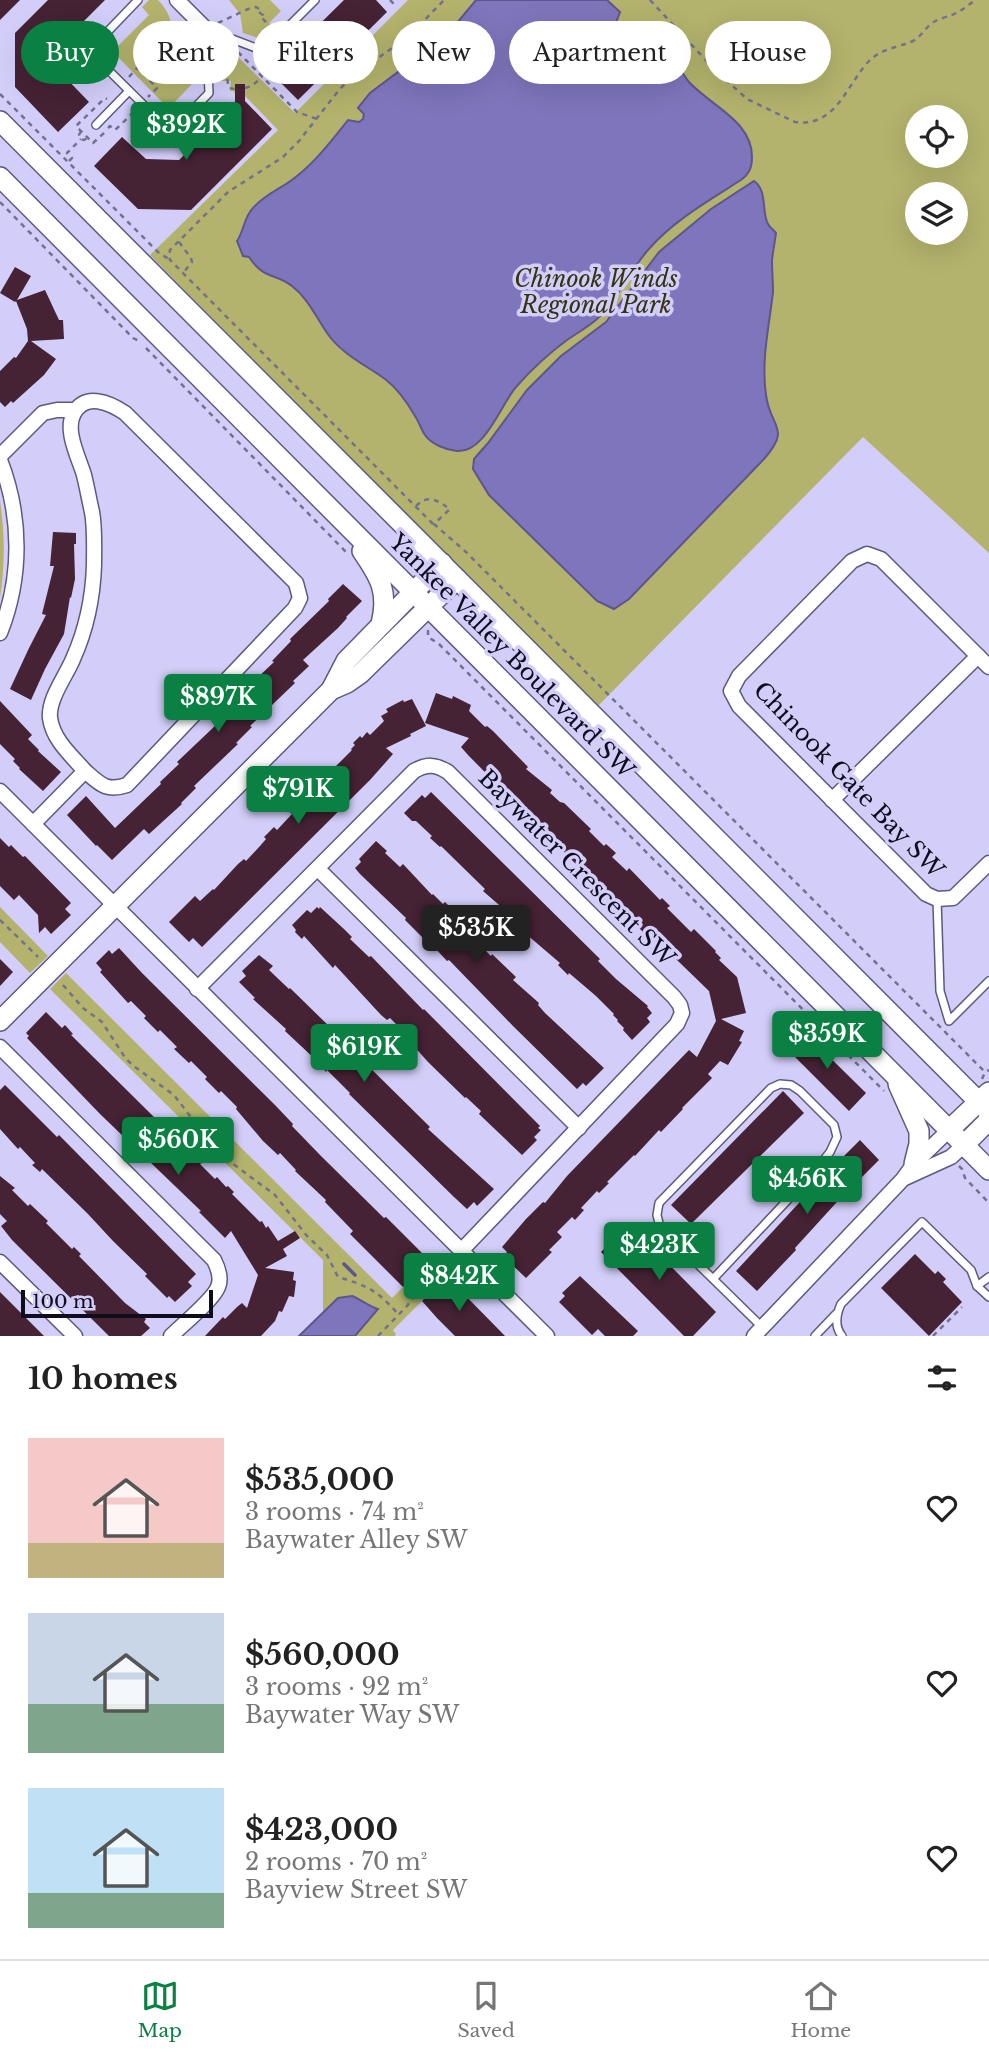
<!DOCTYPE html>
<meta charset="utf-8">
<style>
body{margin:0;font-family:"Libre Baskerville",serif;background:#f2f2f2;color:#222;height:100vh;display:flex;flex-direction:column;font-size:26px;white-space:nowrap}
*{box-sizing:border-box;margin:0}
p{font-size:23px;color:#767676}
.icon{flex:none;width:38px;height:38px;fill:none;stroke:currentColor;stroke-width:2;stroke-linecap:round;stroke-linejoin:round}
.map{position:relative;height:1336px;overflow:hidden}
.drawer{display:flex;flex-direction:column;background:#fff;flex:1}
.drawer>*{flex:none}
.guide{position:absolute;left:21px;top:21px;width:948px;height:63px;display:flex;gap:14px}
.fabs{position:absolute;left:905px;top:105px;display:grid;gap:14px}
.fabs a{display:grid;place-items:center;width:63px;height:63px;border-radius:50%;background:#fff;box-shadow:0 7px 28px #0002;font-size:35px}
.scale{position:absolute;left:21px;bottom:18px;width:192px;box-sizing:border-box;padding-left:7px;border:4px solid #0f0d1c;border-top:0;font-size:19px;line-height:24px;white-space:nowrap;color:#0f0d1c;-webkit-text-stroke:5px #d2cef9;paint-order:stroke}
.price{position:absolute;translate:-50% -60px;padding:0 16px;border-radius:7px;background:#0b8043;color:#fff;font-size:23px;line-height:46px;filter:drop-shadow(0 2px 4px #0008)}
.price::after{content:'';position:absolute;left:50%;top:42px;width:21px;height:16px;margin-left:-10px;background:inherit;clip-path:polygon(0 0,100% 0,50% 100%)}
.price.on{background:#222;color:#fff}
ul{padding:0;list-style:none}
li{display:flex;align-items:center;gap:21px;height:175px;padding:0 28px}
li span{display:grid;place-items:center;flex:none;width:196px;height:140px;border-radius:0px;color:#555}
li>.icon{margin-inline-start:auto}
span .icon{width:84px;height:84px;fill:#fffc;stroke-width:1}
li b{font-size:30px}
h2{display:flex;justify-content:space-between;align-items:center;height:84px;padding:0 28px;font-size:30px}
.pill{padding:0 24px;border-radius:32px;background:#fff;box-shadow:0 7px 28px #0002;font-size:24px;line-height:63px}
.pill.on{background:#0b8043;color:#fff}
.menu{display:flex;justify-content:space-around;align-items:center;height:98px;border-top:2px solid #e0e0e0;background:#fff;font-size:19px;color:#767676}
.menu a{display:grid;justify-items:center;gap:4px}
.menu .on{color:#0b8043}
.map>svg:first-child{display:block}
</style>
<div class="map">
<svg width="989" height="1336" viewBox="0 0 989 1336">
<rect width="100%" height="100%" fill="#d2cef9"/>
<!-- green -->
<g fill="#b3b36d" fill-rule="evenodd">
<path d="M149,0H158C177,20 167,28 177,47C188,66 203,54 202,81L192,80L191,85L169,108L177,116L169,120L161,116L168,108L114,53L106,60L102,53L104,45L112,52L149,15L142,7Z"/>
<path d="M229,0H270L281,11L269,23L272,26L258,38L243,33L240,14Z"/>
<path d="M408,0H989V553L863,437L596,708L150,255L278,130L243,94H235L234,91H230L231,81H217C216,61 220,65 234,53L295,113ZM917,117H956V156H917ZM917,194H956V233H917Z"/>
<path d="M0,501C5,534 5,565 0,598Z"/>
<path d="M0,907L48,956L30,973L0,942Z"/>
<path d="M66,973L392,1298L437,1253L453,1270L393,1330L396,1334L395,1336H355L377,1310L352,1296L338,1298L323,1313V1260L50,989Z"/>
</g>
<!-- water -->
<g fill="#7e75bc" stroke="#5d568c" stroke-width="2">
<path d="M476,0H607L620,12L612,33L613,37L624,40L628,37L631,25L637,22C643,26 649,29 655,34C669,47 677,67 689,82C711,106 752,121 752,157C752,168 749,174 741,180C708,201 673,221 648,250C629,272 618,298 597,319C588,327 577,333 567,340C548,354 531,370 516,387C501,404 485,453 457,451C446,450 431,444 425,435C421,429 419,422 415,416C407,402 398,389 385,379C367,366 344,355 330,337C317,320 310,300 292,286C276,273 264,280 249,257L243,256L237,241C244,231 244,217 253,208C265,194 283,188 297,176C317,160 332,140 348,120L359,122L363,119L364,114L358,108L370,93L447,35Z"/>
<path d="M754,181C768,191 761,211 768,224C770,228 774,230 776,233C775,241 773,251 772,260C772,270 773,281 773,292C769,327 761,360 766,395C770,428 792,427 764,459L629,599L614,609L597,601L489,495L473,469L474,459L488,443L527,390L561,356L606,322L659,252L711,209Z"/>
<path d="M352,1296C362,1300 368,1306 378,1309L355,1336H299L338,1298Z"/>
</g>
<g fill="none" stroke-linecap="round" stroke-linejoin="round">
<!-- stream -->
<path stroke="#5d568c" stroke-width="3.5" d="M344,1264L355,1275"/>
</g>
<!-- building -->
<g fill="#452234">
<path d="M0,0H20L0,20Z"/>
<path d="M48,0H105L60,45L61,73L89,102L58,132L15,87V33Z"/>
<path d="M344,0H376L387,12L298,100L276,78L281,73L275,68Z"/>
<path d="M235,84H245V101L272,129L191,210L138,209L94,166L122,137L146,159L179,160L235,105Z"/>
<path d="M15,267L31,276L17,300L45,290L59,320H63L64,339L31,341L56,359L44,375L13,403L11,401L5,407L0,402V371L14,357L16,358L28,341L27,329L16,301L15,302L0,293Z"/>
<path d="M53,532L76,533V544H74L75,579L71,598L70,597L64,634L45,669L31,700L10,689L29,648L46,615L42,614L54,566H50Z"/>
<path d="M343,584L362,601L346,617L347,618L338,628L303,660L309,666L293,681L295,683L250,726L252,727L236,743L238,744L194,786L196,788L181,803L182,804L149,834L144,829L112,860L97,845L96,846L67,815L86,796L115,828L161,784L160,782L179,764L177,762L217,724L215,722L235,702L234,700L274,662L272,661L291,641L290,639L329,601L328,599Z"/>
<path d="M436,693L452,699L453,696L471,705L469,711L485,727L487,726L493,731L528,767L526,769L552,790L550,793L560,802L564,803L591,829L589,831L604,846L606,844L616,853L612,857L627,871L629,868L660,900L662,898L670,906L667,908L691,932L694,929L716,951L715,952L721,958L719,960L737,977L746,1013L721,1019L744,1031L739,1041L742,1042L728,1065L720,1061L708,1074L712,1078L682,1108L683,1109L661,1132L659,1130L635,1156L634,1155L607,1182L609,1183L599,1193L597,1191L581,1208L584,1210L575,1220L572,1217L557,1232L562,1237L549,1250L552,1252L526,1278L503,1256L507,1252L502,1247L526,1219L543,1202L545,1203L567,1176L689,1050L697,1057L716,1021L709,991L646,930L643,932L468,755L461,747L469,738L425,723Z"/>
<path d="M412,699L426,726L410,734L411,736L386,748L393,754L370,780L202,947L193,938L189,942L169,922L195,896L200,901L213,889L214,890L238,864L244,859L246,861L260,846L266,839L264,837L274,827L277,830L292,814L289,811L298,801L301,804L317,788L315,787L352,750L351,749L355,745L353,743L360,736L362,738L367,732L370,735L384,721L381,716L388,712L386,709L403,700L404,702Z"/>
<path d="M0,701L32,735L28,739L39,750L38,751L61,772L43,791L19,769L20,768L13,761L15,759L0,744Z"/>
<path d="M431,792L600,959L598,961L616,979L648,1006L647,1007L652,1013L647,1018L650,1022L632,1040L623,1030L624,1028L617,1021L618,1020L613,1015L614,1014L596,996L569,973L568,975L558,965L560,963L519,928L522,925L483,891L485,889L441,846L440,847L430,838L432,836L416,821H412L404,813L422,795L425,798Z"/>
<path d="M0,838L9,847L11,845L23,857L25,856L71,903L65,909L71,915L51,934L45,927L39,933L38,915L19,895L14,900L0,886Z"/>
<path d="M376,841L387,851L385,853L400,867L403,864L432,895L433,894L443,904L445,902L453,910L449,915L470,935L467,937L483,952L485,950L491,956L492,954L516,977L513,980L539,1003L538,1005L545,1013L604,1068L586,1086L583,1083L577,1089L513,1026L449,960L447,961L424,936L423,938L405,920L406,918L360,874L355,868L361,862L359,859Z"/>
<path d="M317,907L319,909L320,907L345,930L352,937L350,939L369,957L371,956L423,1010L424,1009L540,1126L538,1128L541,1130L534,1137L537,1140L522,1155L479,1114L481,1111L466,1097L465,1098L428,1062L404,1035L405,1033L390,1018L387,1020L381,1015L335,965L333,968L304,936L302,939L295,932L296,930L292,925L307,910L311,913Z"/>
<path d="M119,948L142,973L275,1105L293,1124L292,1126L321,1156L384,1218L386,1217L425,1256L422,1259L426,1263L403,1287L350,1234L353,1231L325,1202L326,1200L295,1171L296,1170L280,1153L278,1155L263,1141L236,1109L237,1107L221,1091L219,1093L205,1079L207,1077L191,1061L189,1063L174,1049L177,1047L160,1030L158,1032L144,1018L146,1016L131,1001L128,1003L100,972L102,970L96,963L109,950L112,954Z"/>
<path d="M259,955L273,966L269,970L289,989L290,988L335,1032L333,1034L352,1053L353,1051L430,1127L428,1129L494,1189L477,1206L474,1202L467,1209L454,1197L349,1094L350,1093L327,1070L326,1072L317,1061L285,1031L286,1029L253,999L255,998L239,982L246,976L242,971Z"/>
<path d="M0,959L13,972L0,986Z"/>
<path d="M46,1012L62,1028L65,1025L73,1034L71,1035L156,1119L154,1121L174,1141L176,1139L181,1145L184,1142L202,1163L200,1164L215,1179L217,1177L226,1187L228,1186L234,1192L232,1194L260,1222L262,1221L266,1228L268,1226L278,1241L295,1231L300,1238L283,1249L287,1256L265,1268L294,1272L293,1280L296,1281L294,1297L289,1296L282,1312L279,1311L275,1321L261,1336H205L223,1317L225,1319L237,1307L242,1303L247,1308L258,1275L231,1231L225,1238L199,1212L201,1211L100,1114L27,1038L29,1036L26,1033Z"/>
<path d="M804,1032L866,1093L849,1111L787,1049Z"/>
<path d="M5,1085L57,1137L59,1135L196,1274L188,1282L192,1286L175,1302L169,1296L167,1298L145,1276L147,1274L113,1241L88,1214L42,1169L40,1172L32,1165L35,1163L20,1147L18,1149L0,1129V1090Z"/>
<path d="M783,1091L804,1113L691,1224L671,1205Z"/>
<path d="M860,1140L879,1160L836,1203L795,1248L796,1250L757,1291L736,1271L822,1178Z"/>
<path d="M0,1176L15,1188L12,1190L28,1206L30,1204L48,1221L46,1223L72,1249L74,1247L81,1254L79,1256L125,1303L146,1319L144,1322L150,1328L141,1336H109L12,1240L1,1226L7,1221L0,1214Z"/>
<path d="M629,1224L716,1312L693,1336H684L601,1252Z"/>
<path d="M915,1254L935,1274L938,1271L946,1279L943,1282L962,1302L929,1336L881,1288Z"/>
<path d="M580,1276L638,1331L633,1336H605L598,1329L592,1335L559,1302L565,1296L562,1293Z"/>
<path d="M449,1280L455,1285L505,1336H455L437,1318L422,1301L440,1283L443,1286Z"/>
<path d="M0,1292L44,1336H0Z"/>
</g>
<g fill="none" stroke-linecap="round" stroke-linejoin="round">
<defs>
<g id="lane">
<path d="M138,0L89,51L171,132L209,93L206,29L256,48L268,47L315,0"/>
<path d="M96,125L129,91"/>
<path d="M937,899L940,991L949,1021L989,981"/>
<path d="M713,1279L815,1171L830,1152L837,1137L834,1125L800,1091L791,1085L780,1084L771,1088L659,1203L657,1215L660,1227L762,1327"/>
<path d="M977,1286L989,1277"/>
<path d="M815,1336L836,1314"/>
<path d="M842,1336C834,1326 836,1315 841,1304L922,1222L971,1270L977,1286L989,1297"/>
</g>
<g id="street">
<path d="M177,0L206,29"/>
<path d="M0,456L43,413L57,410H75"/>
<path d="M0,460C22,517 22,577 0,633"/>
<path d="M989,667L881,559L867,554L852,561L739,676L731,691L739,706L926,894L937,899L953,898L989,863"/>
<path d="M0,791L547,1336"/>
<path d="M832,800L978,656"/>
<path d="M33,824L85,771C100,784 106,792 127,785L295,608L300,598L296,583L125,413C110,403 86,392 74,413C64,430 79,458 84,475C87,487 89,499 92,512C95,528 94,548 94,565C93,597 86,630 73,659C66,676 48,699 50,718C53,740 71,755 85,771"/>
<path d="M318,869L579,1128"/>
<path d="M197,989L414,771C427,764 435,764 448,772L674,997L680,1005L682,1013L677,1024L462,1250"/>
<path d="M0,1047L214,1260C218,1268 222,1278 218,1287C213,1300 182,1325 171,1336"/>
<path d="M905,1178L951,1157L964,1145"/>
<path d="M0,1262L75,1336"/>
<path d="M754,1336L903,1179L914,1164L949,1130"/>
</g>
<g id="secondary">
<path d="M0,121L989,1112"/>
<path d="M0,177L989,1170"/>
<path d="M362,551C380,577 389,592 381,624"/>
<path d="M331,690L346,661L442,563"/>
<path d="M0,1021L331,690L347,683L360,674L457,579"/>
<path d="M898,1084L919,1131V1144L914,1164"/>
<path d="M949,1130L989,1092"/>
<path d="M964,1145L989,1120"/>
</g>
</defs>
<!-- lane casing -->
<use href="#lane" stroke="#5d597f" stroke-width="10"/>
<!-- street casing -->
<use href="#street" stroke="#5d597f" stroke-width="17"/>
<!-- secondary casing -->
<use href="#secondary" stroke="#5d597f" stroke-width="22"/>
<!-- path -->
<g stroke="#74718e" stroke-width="2.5" stroke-dasharray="5 5" stroke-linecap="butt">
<path d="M390,0L394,4"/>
<path d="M650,0L715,70L747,99L795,122C836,128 847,84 869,61C882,48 897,48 913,41C921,37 925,28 932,23C938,19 946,17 952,15C961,11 968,6 975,0"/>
<path d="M218,23L248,9L256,7L262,11L260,13L263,15L261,17L273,29"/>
<path d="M217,51L224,64L229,88L235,89"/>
<path d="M238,52L297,112L317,119"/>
<path d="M129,77L137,68L157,88L148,97"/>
<path d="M245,88L252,86L262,77"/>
<path d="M0,94L158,252L170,260"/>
<path d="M108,128L110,126L115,130L134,112"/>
<path d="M81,131L79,135L81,139L84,140L88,138"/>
<path d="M104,133L93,143L76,126L105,98L107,99"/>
<path d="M69,161L72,158L67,153L81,139"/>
<path d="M0,202L133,338L139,341"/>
<path d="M179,242L191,258L192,262L183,273"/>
<path d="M146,348L347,553"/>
<path d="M416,506C428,494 437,500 450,509L434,524L466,552L985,1072"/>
<path d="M433,524L170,260L169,255L170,250L228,192L283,157L299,141L339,90L354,75L395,46L416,29L444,0"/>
<path d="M428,630V637L439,644L884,1091"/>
<path d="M0,920L38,957"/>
<path d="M63,985L83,1008L102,1022L126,1059L135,1067L174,1095L203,1133L224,1157L275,1195L307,1236L327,1255L338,1277C368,1286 377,1290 398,1314"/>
<path d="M982,1079L985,1072L989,1070"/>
<path d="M959,1166L962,1169L965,1178L989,1203"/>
<path d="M378,1336L407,1306L426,1280L445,1259"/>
<path d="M933,1336L962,1307"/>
</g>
<!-- lane -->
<use href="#lane" stroke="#fff" stroke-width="7"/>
<!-- street -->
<use href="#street" stroke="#fff" stroke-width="14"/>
<!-- secondary -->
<use href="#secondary" stroke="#fff" stroke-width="19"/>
</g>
<g text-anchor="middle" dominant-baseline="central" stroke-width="7" stroke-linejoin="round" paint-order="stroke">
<!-- park labels -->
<g font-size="23" font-style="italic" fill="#343410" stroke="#d2cef9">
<text x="596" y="279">Chinook Winds<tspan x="596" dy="26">Regional Park</tspan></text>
</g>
<!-- street labels -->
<g font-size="23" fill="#0f0d1c" stroke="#d2cef9">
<text transform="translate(512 656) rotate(45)">Yankee Valley Boulevard SW</text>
<text transform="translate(849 780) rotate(46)">Chinook Gate Bay SW</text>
<text transform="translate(577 868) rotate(45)">Baywater Crescent SW</text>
</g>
</g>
</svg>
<div class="fabs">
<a><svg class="icon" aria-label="locate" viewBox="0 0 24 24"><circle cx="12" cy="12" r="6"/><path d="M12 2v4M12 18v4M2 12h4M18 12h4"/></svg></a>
<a><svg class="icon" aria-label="layers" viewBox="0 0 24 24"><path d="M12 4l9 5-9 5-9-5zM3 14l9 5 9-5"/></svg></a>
</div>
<div class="scale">100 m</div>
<b class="price" style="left:186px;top:162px">$392K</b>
<b class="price" style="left:218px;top:734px">$897K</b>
<b class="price" style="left:298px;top:826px">$791K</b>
<b class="price on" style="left:476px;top:965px">$535K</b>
<b class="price" style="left:827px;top:1071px">$359K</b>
<b class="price" style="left:364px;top:1084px">$619K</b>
<b class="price" style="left:178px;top:1177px">$560K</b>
<b class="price" style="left:807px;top:1216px">$456K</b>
<b class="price" style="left:659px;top:1282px">$423K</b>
<b class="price" style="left:459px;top:1313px">$842K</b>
<div class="guide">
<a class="pill on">Buy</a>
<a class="pill">Rent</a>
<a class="pill">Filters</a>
<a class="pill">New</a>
<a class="pill">Apartment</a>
<a class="pill">House</a>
</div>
</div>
<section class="drawer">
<h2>10 homes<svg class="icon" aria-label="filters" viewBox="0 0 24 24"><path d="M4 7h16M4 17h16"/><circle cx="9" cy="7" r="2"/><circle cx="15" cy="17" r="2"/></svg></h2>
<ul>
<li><span style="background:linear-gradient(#f6c9c9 75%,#c2b280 0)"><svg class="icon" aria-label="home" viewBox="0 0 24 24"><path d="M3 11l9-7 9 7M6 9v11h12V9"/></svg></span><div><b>$535,000</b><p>3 rooms · 74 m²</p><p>Baywater Alley SW</p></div><svg class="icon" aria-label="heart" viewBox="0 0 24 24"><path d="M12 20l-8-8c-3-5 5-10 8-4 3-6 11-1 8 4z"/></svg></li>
<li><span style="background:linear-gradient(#c9d6e8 65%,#7fa58c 0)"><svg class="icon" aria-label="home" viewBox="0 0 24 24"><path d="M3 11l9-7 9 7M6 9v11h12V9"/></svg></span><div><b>$560,000</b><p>3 rooms · 92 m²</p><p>Baywater Way SW</p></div><svg class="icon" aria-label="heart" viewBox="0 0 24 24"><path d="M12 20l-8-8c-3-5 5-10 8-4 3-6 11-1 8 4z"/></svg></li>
<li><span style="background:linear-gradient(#bfe0f5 75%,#7fa58c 0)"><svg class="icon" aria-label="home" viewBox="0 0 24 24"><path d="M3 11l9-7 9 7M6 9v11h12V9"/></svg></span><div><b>$423,000</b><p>2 rooms · 70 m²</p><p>Bayview Street SW</p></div><svg class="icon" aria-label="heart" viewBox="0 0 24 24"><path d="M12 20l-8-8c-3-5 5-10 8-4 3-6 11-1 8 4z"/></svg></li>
</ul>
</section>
<nav class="menu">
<a class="on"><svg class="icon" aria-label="map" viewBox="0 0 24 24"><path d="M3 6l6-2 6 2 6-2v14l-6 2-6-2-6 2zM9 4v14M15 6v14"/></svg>Map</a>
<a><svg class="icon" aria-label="saved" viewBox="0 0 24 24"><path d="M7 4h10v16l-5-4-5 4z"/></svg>Saved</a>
<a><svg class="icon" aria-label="home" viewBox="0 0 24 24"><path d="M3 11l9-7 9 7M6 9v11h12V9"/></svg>Home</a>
</nav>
